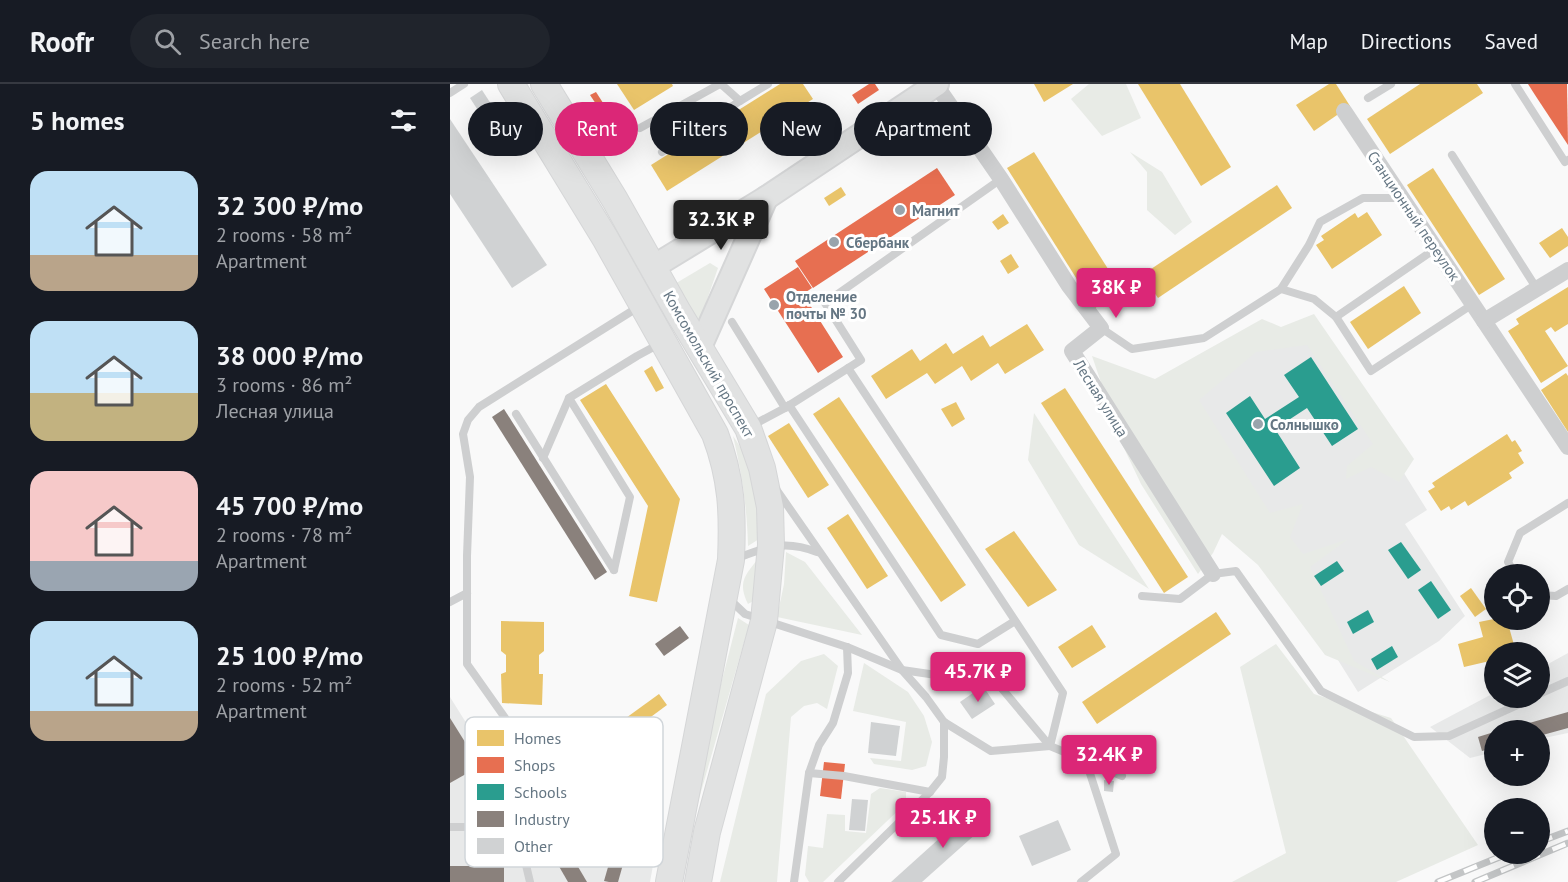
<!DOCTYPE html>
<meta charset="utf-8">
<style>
body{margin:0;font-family:"PT Sans",sans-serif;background:#20242c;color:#f1f3f6;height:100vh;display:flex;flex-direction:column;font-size:22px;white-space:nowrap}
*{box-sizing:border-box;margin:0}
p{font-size:20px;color:#9ea1a6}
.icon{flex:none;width:33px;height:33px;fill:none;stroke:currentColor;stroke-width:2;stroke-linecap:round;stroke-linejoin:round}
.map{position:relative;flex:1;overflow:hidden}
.drawer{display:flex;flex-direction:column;background:#171b24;width:450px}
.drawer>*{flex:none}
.hud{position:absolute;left:18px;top:18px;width:570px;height:54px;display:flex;gap:12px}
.buttons{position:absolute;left:1034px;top:480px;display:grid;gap:12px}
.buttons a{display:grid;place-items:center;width:66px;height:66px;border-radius:50%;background:#171b24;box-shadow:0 6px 24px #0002;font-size:30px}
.price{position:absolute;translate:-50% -51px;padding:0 14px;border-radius:6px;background:#db2777;color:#fff;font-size:20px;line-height:39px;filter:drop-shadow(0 2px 3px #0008)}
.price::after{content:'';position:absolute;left:50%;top:36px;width:18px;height:14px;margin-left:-9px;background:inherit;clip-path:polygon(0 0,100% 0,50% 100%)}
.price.selected{background:#222;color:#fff}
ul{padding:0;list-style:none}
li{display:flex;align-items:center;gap:18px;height:150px;padding:0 30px}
li span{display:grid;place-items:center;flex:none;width:168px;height:120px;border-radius:18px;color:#555}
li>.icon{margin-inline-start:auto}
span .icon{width:72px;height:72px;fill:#fffc;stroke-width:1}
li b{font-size:26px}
h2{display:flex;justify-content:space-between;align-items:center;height:72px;padding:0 30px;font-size:26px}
.tag{padding:0 21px;border-radius:27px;background:#171b24;box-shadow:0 6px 24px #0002;font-size:21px;line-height:54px}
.tag.selected{background:#db2777;color:#fff}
header{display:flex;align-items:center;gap:36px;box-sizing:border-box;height:84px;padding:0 30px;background:#171b24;border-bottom:2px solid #363941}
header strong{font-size:28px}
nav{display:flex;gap:33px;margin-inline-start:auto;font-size:21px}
.search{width:420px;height:54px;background:#20242c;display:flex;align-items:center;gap:15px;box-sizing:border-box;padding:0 21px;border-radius:33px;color:#9ea1a6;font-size:22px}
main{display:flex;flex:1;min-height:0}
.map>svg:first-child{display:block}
</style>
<header>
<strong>Roofr</strong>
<div class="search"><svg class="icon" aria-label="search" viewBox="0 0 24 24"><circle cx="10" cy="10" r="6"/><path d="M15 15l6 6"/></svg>Search here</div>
<nav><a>Map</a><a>Directions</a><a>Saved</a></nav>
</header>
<main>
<section class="drawer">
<h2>5 homes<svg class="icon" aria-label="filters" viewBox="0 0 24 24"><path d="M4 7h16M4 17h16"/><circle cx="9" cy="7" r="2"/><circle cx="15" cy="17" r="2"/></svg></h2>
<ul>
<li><span style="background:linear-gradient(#bfe0f5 70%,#b9a48a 0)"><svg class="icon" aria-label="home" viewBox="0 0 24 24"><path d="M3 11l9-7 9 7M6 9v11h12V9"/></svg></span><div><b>32 300 ₽/mo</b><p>2 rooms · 58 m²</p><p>Apartment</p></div></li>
<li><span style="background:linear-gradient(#bfe0f5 60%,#c2b280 0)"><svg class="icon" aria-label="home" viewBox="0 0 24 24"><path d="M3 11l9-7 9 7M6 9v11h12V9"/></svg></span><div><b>38 000 ₽/mo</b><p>3 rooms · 86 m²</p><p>Лесная улица</p></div></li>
<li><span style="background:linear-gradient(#f6c9c9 75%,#9aa5b1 0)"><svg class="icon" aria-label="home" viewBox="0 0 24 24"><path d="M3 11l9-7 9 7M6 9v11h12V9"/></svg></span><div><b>45 700 ₽/mo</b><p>2 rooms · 78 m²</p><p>Apartment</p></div></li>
<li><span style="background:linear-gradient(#bfe0f5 75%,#b9a48a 0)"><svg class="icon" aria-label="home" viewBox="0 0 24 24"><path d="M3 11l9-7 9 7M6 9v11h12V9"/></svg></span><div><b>25 100 ₽/mo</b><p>2 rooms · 52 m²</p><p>Apartment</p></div></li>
</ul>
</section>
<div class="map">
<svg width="1118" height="798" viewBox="0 0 1118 798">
<rect width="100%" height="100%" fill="#f9f9f9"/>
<!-- built -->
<g fill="#e8e9e9">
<path d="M859,237L977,426L955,440L1015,532L989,557L908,608L721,310Z"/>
<path d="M1118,569V649L1089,655V646H1044V668L1020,674L980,643L1044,609V614H1089V585Z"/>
<path d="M0,613L98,770L193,697L209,748L200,798H0Z"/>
</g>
<!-- green -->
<g fill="#e8ebe6">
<path d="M639,0H676L691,34L652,52L621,15Z"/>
<path d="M680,68L712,88L742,138L725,151L697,126V88Z"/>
<path d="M260,179L268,184L250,236L239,238L223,201Z"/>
<path d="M864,230L964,375L949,398L921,383L896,395L897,382L923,360L857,261L806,268L749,316L820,429L853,420L840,453L853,470L898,455L860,483L904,577L940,598L875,571L808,481L772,450L763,469L748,490L691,400L672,360L642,272L705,295L812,235L831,243Z"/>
<path d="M584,329L699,505L629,461L578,376Z"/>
<path d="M283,352C304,380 307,421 309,455L298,462C297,424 292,389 283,352Z"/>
<path d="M336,468L355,478L412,551L327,533L334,500Z"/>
<path d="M308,475L305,516L298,520C288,499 294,492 308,475Z"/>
<path d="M288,534L299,541L244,732L263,631Z"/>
<path d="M826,560L864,610L941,634L1028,761L946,798H782L836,769L790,583Z"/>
<path d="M374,570L388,582L377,625L367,619L354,622L341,633L327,798H270L316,610L351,577Z"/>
<path d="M414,579L458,608L474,632L482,658L476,682L462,686L424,680L420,674L451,677L456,638L403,627Z"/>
<path d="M430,704L456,708V719L373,798H359L355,791L358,762L373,764L377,730L395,731V747L416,749L421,710Z"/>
</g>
<!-- homes -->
<g fill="#e9c46a">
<path d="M167,0H222L223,2L184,26Z"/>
<path d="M330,0H353L363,15L217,107L201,81Z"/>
<path d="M584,0H623L594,18Z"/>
<path d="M688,0H730L781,83L751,102Z"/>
<path d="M879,0H886L900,22L864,47L846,21Z"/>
<path d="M970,0H1027L1033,9L940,70L917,35Z"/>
<path d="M584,68L672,207L645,224L557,84Z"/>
<path d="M983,84L1055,195L1029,211L957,101Z"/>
<path d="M827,101L842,124L708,214L692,191Z"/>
<path d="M391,103L396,111L379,122L374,114Z"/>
<path d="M917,128L932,151L882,185L866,161L874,156L871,152L905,129L908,134Z"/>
<path d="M553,130L559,139L548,146L542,138Z"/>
<path d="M1112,144L1118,153V162L1100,174L1089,159Z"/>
<path d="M561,170L569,183L558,190L550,177Z"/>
<path d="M954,202L971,229L918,265L900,238Z"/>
<path d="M1118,203V240L1105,248L1101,243L1095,247L1118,282L1091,299L1058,247L1069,240L1066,235Z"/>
<path d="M577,240L594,266L555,290L548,279L521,297L512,282L485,300L477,289L436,315L421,292L462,265L470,277L496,259L503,270L533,251L540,263Z"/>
<path d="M202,282L214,304L206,308L194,287Z"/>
<path d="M1116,289L1118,292V348L1091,306Z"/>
<path d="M156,300L230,415L207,518L179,512L198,422L130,316Z"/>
<path d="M615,304L738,493L714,509L591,319Z"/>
<path d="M389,313L516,501L491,518L363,330Z"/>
<path d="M506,318L515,335L502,343L491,325Z"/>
<path d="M339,339L379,401L358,414L318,352Z"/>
<path d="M1057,350L1062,358L1065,356L1072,367L1068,369L1074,379L1059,389L1062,394L1018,422L1015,417L1001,426L999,422L991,427L978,407L985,403L982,399Z"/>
<path d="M398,430L438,492L417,505L377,444Z"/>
<path d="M564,447L607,506L578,523L535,465Z"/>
<path d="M1021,504L1036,525L1025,533L1010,512Z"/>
<path d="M766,528L781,550L647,640L632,618Z"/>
<path d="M1044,535L1057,536L1066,568H1044V576L1014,583L1008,560L1033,553L1029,538Z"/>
<path d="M51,537L94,538V567L89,571V590H93L92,621L52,619L51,590L56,588V571L51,567Z"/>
<path d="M642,541L656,563L622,584L608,563Z"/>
<path d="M209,610L217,621L167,658L158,647Z"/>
</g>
<!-- shops -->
<g fill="#e76f51">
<path d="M419,0H425L429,6L408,20L402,11Z"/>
<path d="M1078,0H1117L1118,61L1085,11Z"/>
<path d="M146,8L155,22L150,26L140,11Z"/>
<path d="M487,84L505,111L363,204L345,177Z"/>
<path d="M348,183L362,204L353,210L393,273L368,289L314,205Z"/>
<path d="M374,678L395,680L391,715L370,712Z"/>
</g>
<!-- schools -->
<g fill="#2a9d8f">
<path d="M861,273L908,345L882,362L857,324L825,345L850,384L824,402L776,329L800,312L815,335L849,313L834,291Z"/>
<path d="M951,458L971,486L958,495L938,466Z"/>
<path d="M887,477L894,487L871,502L864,492Z"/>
<path d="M981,497L1001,526L988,535L968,506Z"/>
<path d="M918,526L924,538L903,550L897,538Z"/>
<path d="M942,562L948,573L927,586L921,575Z"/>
</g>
<!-- industry -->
<g fill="#8a817c">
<path d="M54,325L157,488L145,496L42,333Z"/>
<path d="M230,542L239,554L214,572L205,560Z"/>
<path d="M1118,628V644L1089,652V646H1054Z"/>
<path d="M0,634L30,682L0,699Z"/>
<path d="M1044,648V664L1032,667L1028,653Z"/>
<path d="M173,731L186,735L168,798H159L154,797Z"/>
<path d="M117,764L137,798H118L103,772Z"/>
<rect x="0" y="782" width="54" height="16"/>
</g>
<!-- building -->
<g fill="#d0d2d3">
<path d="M32,6L52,37L40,45L20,14Z"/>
<path d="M0,35L97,181L62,204L0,110Z"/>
<path d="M533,602L545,620L522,635L510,618Z"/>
<path d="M421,638L450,642L446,672L418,669Z"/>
<path d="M654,696L664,697L663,708L654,707Z"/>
<path d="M402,715L418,716L415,747L399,746Z"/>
<path d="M522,725L537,740L472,798H441Z"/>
<path d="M608,736L621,766L582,782L569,752Z"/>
</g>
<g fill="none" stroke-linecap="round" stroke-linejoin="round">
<defs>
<g id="secondary">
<path d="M203,183L316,114L487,0"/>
<path d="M250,263L316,114"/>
</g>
<g id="primary">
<path d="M61,0L155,154L265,350C282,395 283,429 281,476L219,798"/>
<path d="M94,0L165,116L228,228L298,344L312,384L320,423L321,461L314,537L257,748L248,798"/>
</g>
</defs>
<!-- secondary casing -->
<use href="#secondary" stroke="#d5d6d7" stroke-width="26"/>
<!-- primary casing -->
<use href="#primary" stroke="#d5d6d7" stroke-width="28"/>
<!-- lane -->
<g stroke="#cecfd0" stroke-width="8">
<path d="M271,0L290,17L318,0"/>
<path d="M1065,0L1115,78L1118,76"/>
<path d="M0,9L14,0"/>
<path d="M918,14L941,0"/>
<path d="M190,44L270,0"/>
<path d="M212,68L290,17"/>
<path d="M1002,71L1087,205"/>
<path d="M831,205L864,215L886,233L985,165"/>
<path d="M886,233L921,287L1023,220"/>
<path d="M282,238L335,324"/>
<path d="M651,244L682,265L754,254L831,205L859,161L870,138L913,114H952"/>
<path d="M398,284L613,609L600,662"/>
<path d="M119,314L180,413L164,486"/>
<path d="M339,321L491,551L528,560L565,537"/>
<path d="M66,330L164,486"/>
<path d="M301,342L335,324L411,276L375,219L551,95"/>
<path d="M93,374L119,314L187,272L211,259"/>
<path d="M326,405L452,586L476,613L494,638L541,667L600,662"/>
<path d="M285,475C317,463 334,455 367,468"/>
<path d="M1065,490L1058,478L1070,449L1118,419"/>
<path d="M1089,511L1106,512L1118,505"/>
<path d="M692,512L730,515L763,490L786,487L871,607L964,653L999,652L1083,614"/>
<path d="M278,514L295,530L397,563L452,586L548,600L600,662L672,692"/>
<path d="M0,518L17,509"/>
<path d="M1089,610L1118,597"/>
<path d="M103,666L119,641L133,638L146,641L153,652L152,665L144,675L131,679L116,673L65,648L17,580V472L20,393L13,350L18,336L29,323L190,222"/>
<path d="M359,689L394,692L480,708"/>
<path d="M0,743H67L80,798"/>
<path d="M344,798L359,689L369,661L383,639L398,589L397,563"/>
<path d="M388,798L480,708L492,693L494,673V638"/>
<path d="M631,798L666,770L636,677"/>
</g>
<!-- street -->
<g stroke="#cecfd0" stroke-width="16">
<path d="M487,0L486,1L551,95L619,202L651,244L622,267L763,490"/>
<path d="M894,27L1118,363"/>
<path d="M1034,237L1118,186"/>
</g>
<!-- secondary -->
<use href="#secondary" stroke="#e1e2e2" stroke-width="22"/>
<!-- primary -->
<use href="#primary" stroke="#e1e2e2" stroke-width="26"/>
<defs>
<g id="rail">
<path d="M1089,758L1118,747"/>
<path d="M988,798L1057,770"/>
<path d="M1025,798L1118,759"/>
</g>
</defs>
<!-- rail casing -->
<use href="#rail" stroke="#c3c5c6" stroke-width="7"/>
<!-- rail -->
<use href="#rail" stroke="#fff" stroke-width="4.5" stroke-dasharray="14" stroke-linecap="butt"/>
</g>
<!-- markers -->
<g fill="#99a4ac" stroke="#fff" stroke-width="2">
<circle cx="450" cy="126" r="6"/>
<circle cx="384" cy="158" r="6"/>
<circle cx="324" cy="221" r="6"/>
<circle cx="808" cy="340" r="6"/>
</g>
<g text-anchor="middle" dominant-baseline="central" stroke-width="6" stroke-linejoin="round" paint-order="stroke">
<!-- poi labels -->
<g font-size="15" font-weight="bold" fill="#657683" stroke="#fff" text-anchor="start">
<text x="462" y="126">Магнит</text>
<text x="396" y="158">Сбербанк</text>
<text x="336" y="212">Отделение<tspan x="336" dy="17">почты № 30</tspan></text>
<text x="820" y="340">Солнышко</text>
</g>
<!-- street labels -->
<g font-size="15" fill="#657683" stroke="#fff">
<text transform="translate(964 132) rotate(56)">Станционный переулок</text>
<text transform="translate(259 280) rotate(60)">Комсомольский проспект</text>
<text transform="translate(651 314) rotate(58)">Лесная улица</text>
</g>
</g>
<!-- legend -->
<rect x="15" y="633" width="198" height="150" rx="9" fill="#fff" stroke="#d1d6da" stroke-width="1.5"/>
<rect x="27" y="646" width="27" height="16" fill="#e9c46a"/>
<rect x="27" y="673" width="27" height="16" fill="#e76f51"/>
<rect x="27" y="700" width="27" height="16" fill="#2a9d8f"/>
<rect x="27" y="727" width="27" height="16" fill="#8a817c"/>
<rect x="27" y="754" width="27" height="16" fill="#d0d2d3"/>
<g font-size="16" fill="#657683">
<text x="64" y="660">Homes</text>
<text x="64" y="687">Shops</text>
<text x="64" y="714">Schools</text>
<text x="64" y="741">Industry</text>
<text x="64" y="768">Other</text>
</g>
</svg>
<div class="buttons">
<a><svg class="icon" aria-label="locate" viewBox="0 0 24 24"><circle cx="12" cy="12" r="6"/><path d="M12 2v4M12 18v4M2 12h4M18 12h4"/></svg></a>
<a><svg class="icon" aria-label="layers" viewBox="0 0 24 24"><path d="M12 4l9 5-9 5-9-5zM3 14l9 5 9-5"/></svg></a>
<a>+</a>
<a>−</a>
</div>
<b class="price selected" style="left:271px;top:167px">32.3K ₽</b>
<b class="price" style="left:666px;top:235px">38K ₽</b>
<b class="price" style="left:528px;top:619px">45.7K ₽</b>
<b class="price" style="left:659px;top:702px">32.4K ₽</b>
<b class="price" style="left:493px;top:765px">25.1K ₽</b>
<div class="hud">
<a class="tag">Buy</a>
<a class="tag selected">Rent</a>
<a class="tag">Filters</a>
<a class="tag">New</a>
<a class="tag">Apartment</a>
</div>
</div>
</main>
